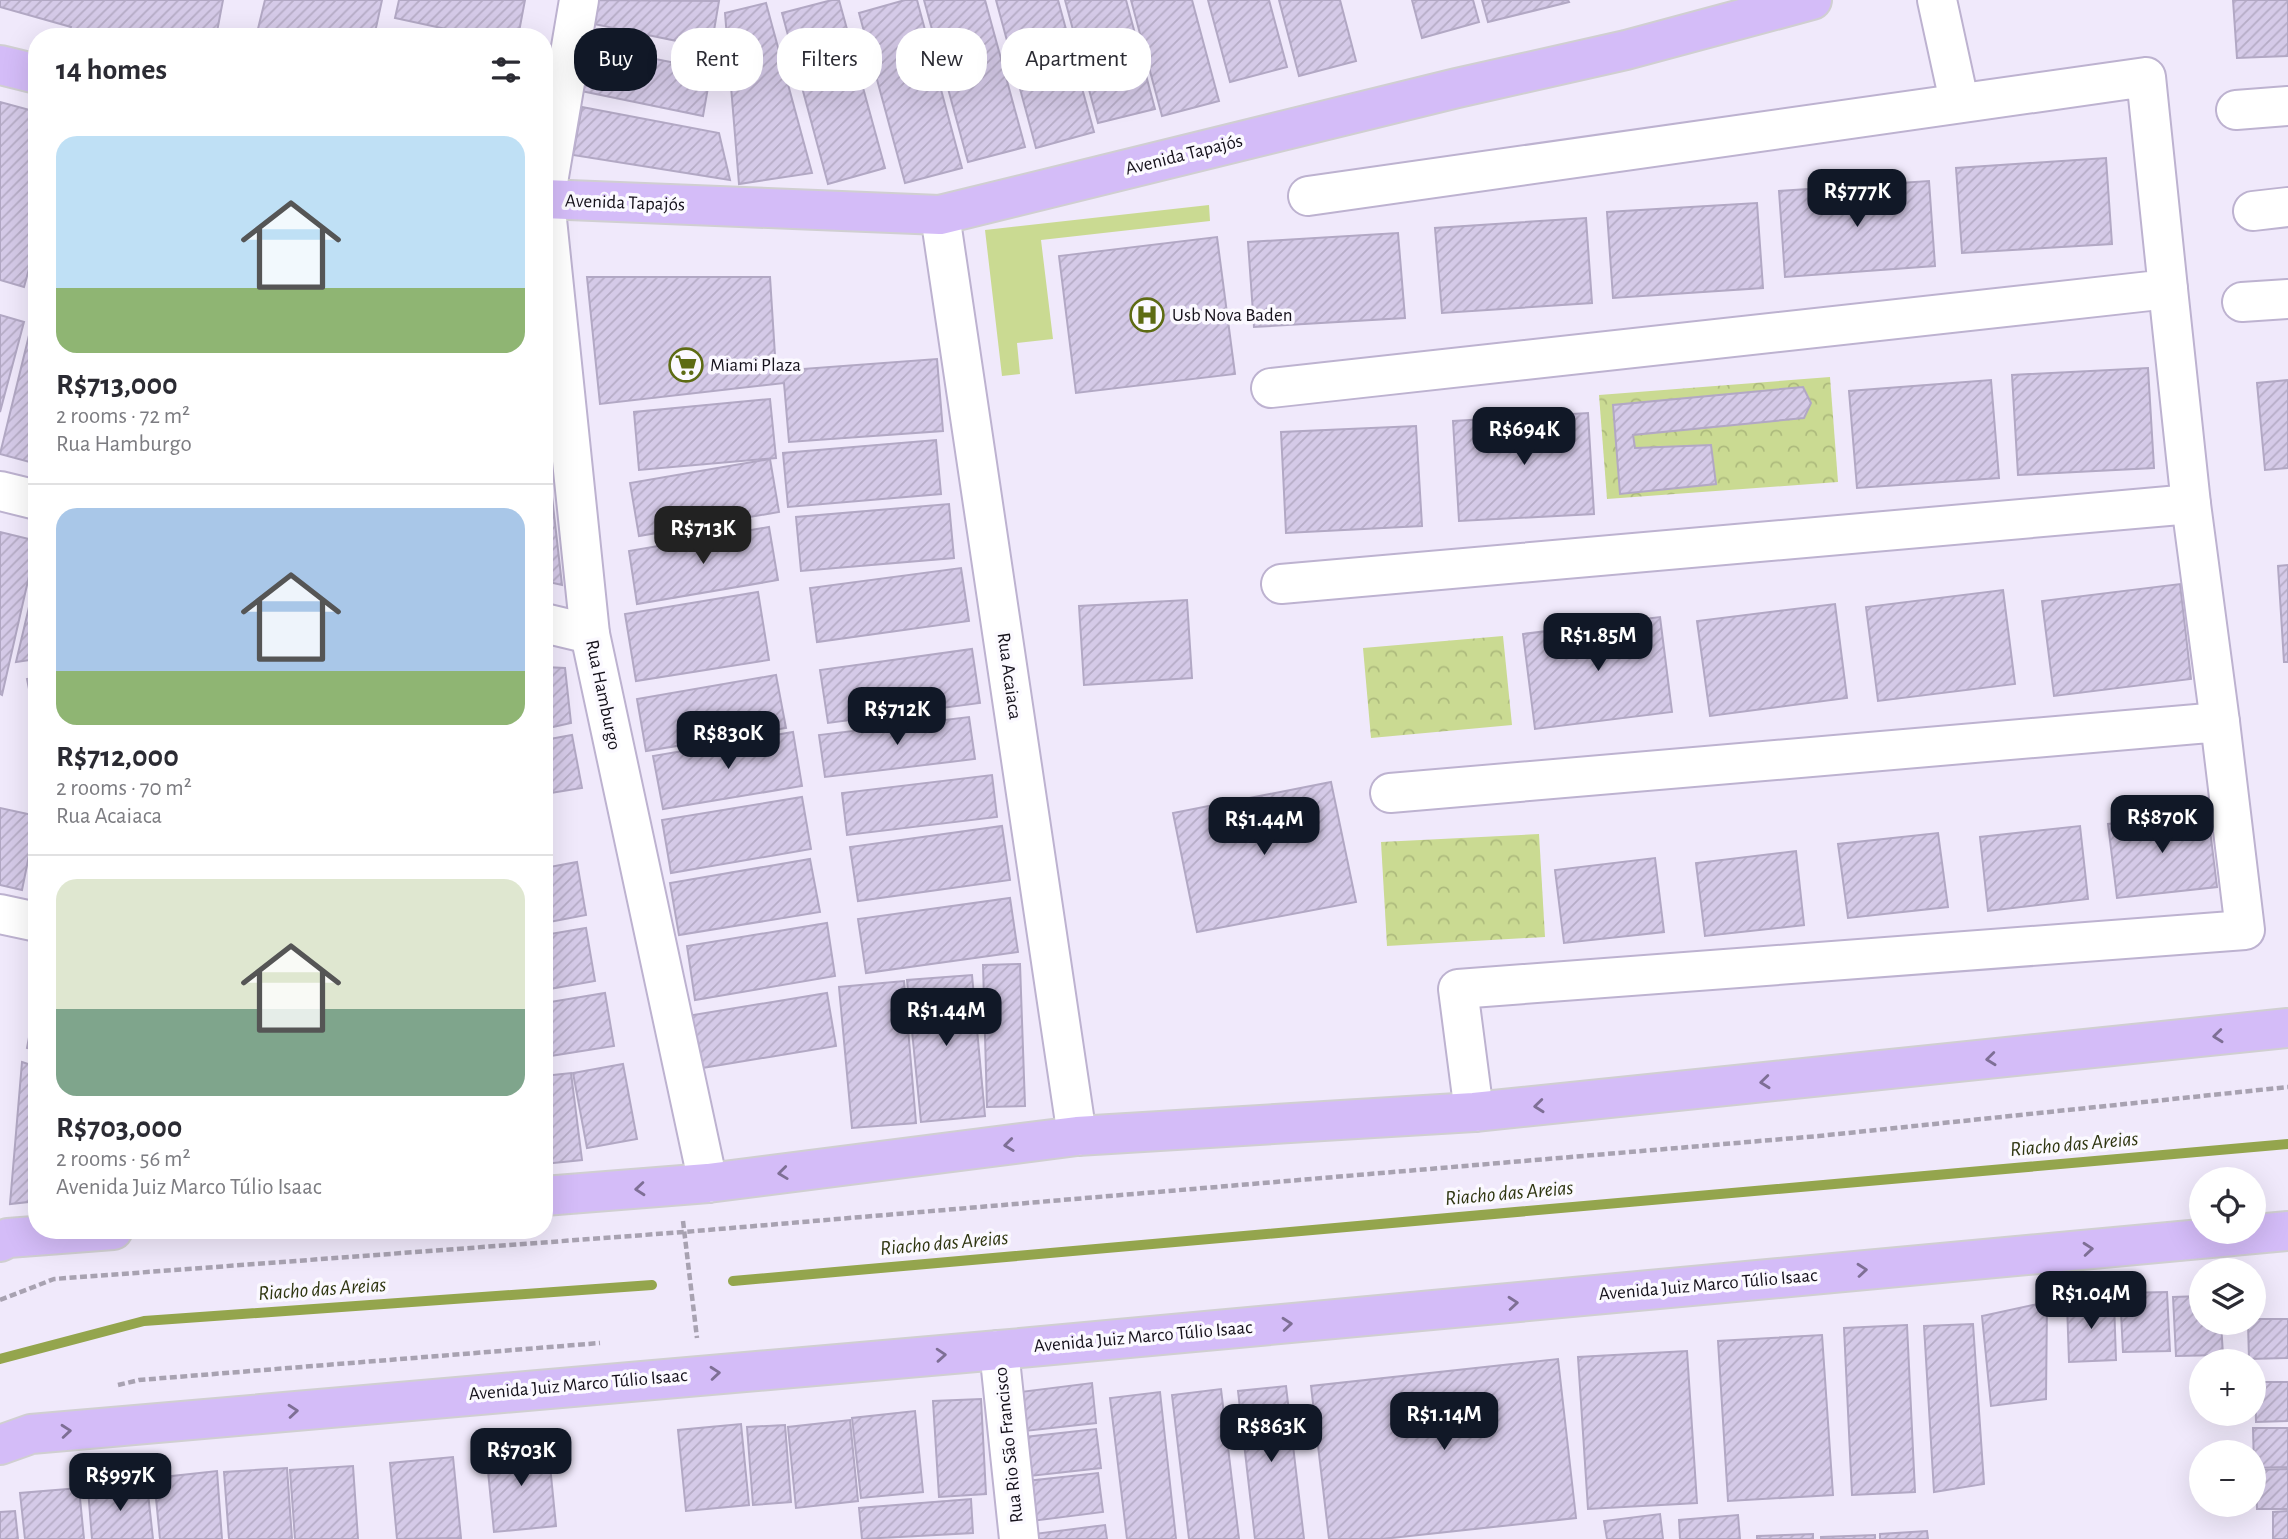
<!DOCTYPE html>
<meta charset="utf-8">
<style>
body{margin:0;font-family:"Alegreya Sans",sans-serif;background:#f7f7f7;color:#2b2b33;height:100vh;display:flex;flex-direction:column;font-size:26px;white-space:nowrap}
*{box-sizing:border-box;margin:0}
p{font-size:23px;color:#7c7c81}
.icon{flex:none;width:38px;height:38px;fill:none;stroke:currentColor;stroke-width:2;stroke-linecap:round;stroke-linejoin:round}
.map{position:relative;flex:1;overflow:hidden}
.sheet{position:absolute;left:28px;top:28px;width:525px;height:1211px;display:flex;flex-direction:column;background:#fff;border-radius:28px;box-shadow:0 7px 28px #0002}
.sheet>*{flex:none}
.top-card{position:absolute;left:574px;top:28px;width:665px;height:63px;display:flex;gap:14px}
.tools{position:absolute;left:2189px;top:1167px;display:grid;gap:14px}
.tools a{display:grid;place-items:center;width:77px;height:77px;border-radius:50%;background:#fff;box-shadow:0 7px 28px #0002;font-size:35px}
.price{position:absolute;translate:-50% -60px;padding:0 16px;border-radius:14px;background:#111827;color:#fff;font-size:23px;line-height:46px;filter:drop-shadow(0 2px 4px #0008)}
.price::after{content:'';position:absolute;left:50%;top:42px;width:21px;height:16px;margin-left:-10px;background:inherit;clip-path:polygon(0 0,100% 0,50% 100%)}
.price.active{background:#222;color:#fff}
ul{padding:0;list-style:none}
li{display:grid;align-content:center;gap:14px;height:371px;padding:0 28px}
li+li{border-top:2px solid #e1e1e2}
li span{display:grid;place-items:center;height:217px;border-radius:21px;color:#555}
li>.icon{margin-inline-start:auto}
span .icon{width:126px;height:126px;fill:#fffc;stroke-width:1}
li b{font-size:30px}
h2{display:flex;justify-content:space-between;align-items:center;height:84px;padding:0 28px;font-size:30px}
.chip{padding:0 24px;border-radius:28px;background:#fff;box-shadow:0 7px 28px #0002;font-size:24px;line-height:63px}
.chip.active{background:#111827;color:#fff}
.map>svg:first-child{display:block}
</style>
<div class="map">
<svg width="2288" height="1539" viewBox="0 0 2288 1539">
<defs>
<pattern id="park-crowns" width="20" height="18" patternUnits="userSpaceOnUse" patternTransform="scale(1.75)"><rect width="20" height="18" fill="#cada92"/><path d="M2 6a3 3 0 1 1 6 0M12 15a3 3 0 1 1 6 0" fill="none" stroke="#adba7d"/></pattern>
<pattern id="building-hatch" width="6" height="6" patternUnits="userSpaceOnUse" patternTransform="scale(1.75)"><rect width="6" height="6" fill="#d5cae8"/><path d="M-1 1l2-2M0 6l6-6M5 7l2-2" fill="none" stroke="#b6acc6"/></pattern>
</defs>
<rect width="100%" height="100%" fill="#f0e9fb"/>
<!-- grass -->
<path fill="#cada92" d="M1209,205L1210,221L1041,240L1053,339L1017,343L1020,374L1002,376L985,230Z"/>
<!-- park -->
<g fill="url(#park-crowns)">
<path d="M1830,377L1838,482L1607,499L1599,395Z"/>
<path d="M1503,636L1512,725L1371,738L1363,648Z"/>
<path d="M1539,834L1545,937L1387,946L1381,842Z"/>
</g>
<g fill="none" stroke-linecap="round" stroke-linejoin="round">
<!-- stream -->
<g stroke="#94a54d" stroke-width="10">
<path d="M733,1281L2288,1144"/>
<path d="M0,1359L144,1321L652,1285"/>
</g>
</g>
<!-- building -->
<g fill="url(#building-hatch)" stroke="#b2a8c4" stroke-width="2">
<path d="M0,0H223L216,37L199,29L197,37H68L71,27L0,7Z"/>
<path d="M265,0H382L374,37H256Z"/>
<path d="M399,0H525L518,37H483L395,18Z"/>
<path d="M594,0L719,1L711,48L589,23Z"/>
<path d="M832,0H839L885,168L828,184L782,13Z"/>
<path d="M905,0H917L962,168L905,183L859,13Z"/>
<path d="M924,0H985L1025,147L968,162Z"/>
<path d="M996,0H1058L1094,132L1036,148Z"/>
<path d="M1065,0H1126L1155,109L1098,123Z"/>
<path d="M1131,0H1192L1219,101L1162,116Z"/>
<path d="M1208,0H1269L1287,67L1230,82Z"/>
<path d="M1279,0H1340L1356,61L1299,76Z"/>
<path d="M1412,0H1473L1479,22L1422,38Z"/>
<path d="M1482,0H1568L1569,2L1488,22Z"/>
<path d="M2233,0H2288V56L2237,58Z"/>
<path d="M766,3L812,173L739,184L725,13Z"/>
<path d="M590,46L711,70L703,116L581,91Z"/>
<path d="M0,102L37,112V240L24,287L0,280Z"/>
<path d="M582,107L719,133L730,180L573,155Z"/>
<path d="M2106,158L2112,244L1962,253L1956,168Z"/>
<path d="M1929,181L1935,266L1785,277L1779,191Z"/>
<path d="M1757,203L1763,288L1613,298L1607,212Z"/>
<path d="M1586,218L1592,303L1442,313L1435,228Z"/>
<path d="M1398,233L1405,318L1254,327L1248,242Z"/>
<path d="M1217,237L1235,374L1076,393L1059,256Z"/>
<path d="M587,277H770L776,371L937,359L943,431L789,442L784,383L600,404Z"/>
<path d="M0,315L24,322L0,412Z"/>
<path d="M32,323L37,324V464L0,454Z"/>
<path d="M2148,368L2154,468L2018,475L2012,375Z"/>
<path d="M1991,380L1999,478L1857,488L1849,391Z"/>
<path d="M2288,380V468L2265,470L2257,383Z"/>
<path d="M1803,387L1811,403L1804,418L1633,435L1635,448L1711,445L1716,484L1620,494L1613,405Z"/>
<path d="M770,399L776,458L639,470L634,412Z"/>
<path d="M1588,413L1594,514L1459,521L1453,421Z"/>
<path d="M1416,426L1422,526L1286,533L1281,432Z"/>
<path d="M936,440L941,494L788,507L783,453Z"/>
<path d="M770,459L779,512L639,536L630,483Z"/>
<path d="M544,479H550L562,585L544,581Z"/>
<path d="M949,504L954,558L801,571L796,517Z"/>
<path d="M769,527L778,580L637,604L629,551Z"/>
<path d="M0,532L37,541L2,695L0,694Z"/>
<path d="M2288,565V662H2284L2278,566Z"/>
<path d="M961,568L969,621L817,642L810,588Z"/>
<path d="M37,573V659L16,662Z"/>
<path d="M2180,584L2191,679L2054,696L2042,601Z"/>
<path d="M2003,590L2015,684L1878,701L1866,607Z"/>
<path d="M758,592L769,660L636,681L625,614Z"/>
<path d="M1187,600L1192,678L1084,685L1079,606Z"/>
<path d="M1835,604L1847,698L1710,716L1697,621Z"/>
<path d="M1660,617L1672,712L1535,729L1523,634Z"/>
<path d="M972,649L980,703L828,723L820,670Z"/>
<path d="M544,667L565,668L571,723L544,729Z"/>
<path d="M776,675L786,728L646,751L637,699Z"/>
<path d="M37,677V724H36L27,679Z"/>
<path d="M969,717L975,759L825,777L819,735Z"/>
<path d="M793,732L802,786L663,809L653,756Z"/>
<path d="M572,735L582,788L544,794V740Z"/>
<path d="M992,775L997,817L847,835L842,793Z"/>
<path d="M1331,782L1356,902L1197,932L1173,813Z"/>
<path d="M802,797L811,849L671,873L662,820Z"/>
<path d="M0,808L37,816L22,890L0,885Z"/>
<path d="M2208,813L2217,887L2117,898L2108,824Z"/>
<path d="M1002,826L1010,880L858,901L850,847Z"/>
<path d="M2080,826L2088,899L1988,911L1980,837Z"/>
<path d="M1938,833L1948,907L1848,918L1838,844Z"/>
<path d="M1796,851L1804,925L1705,936L1696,863Z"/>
<path d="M1655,858L1664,932L1564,943L1555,870Z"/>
<path d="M810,859L820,912L679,935L670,883Z"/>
<path d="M577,862L586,915L544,923V868Z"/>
<path d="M1010,898L1018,952L866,973L858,919Z"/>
<path d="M827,923L835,976L695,1000L687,946Z"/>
<path d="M586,928L595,981L544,990V935Z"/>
<path d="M1020,964L1025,1106L987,1107L983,965Z"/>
<path d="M972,975L985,1116L921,1122L907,980Z"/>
<path d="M904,981L916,1123L852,1128L839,987Z"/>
<path d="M605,993L614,1046L544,1057V1003Z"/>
<path d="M827,993L836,1046L696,1069L687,1016Z"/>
<path d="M37,994V1050L27,1048Z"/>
<path d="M22,1062L37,1067V1201L10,1204Z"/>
<path d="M623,1064L637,1139L587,1148L573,1073Z"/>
<path d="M571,1073L582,1160L544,1164V1076Z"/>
<path d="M2167,1292L2170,1351L2123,1352L2120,1293Z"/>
<path d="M2202,1296V1323H2221L2223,1355L2176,1356L2173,1297Z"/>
<path d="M2114,1301L2116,1360L2069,1362L2067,1303Z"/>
<path d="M2047,1302L2046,1399L1991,1406L1982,1316Z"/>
<path d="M2254,1319H2288V1358L2249,1359L2248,1323H2254Z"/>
<path d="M1973,1324L1984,1484L1934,1492L1924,1326Z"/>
<path d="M1907,1325L1915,1492L1852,1495L1844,1328Z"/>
<path d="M1822,1335L1833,1495L1728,1501L1718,1341Z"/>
<path d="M1687,1351L1697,1503L1588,1509L1578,1357Z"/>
<path d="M1558,1359L1576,1518L1382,1539H1329L1311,1386Z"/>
<path d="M2255,1382H2288V1421L2256,1422Z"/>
<path d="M1092,1383L1096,1423L1025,1431L1020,1392Z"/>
<path d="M1286,1386L1304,1539H1255L1238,1391Z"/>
<path d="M1221,1389L1239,1539H1189L1172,1395Z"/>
<path d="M1160,1392L1176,1539H1127L1110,1398Z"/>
<path d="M981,1399L986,1494L939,1497L933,1401Z"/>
<path d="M915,1411L923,1492L861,1498L852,1418Z"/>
<path d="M850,1420L858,1501L796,1508L788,1427Z"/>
<path d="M741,1424L749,1505L686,1511L678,1430Z"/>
<path d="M785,1425L791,1502L753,1505L747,1427Z"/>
<path d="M2253,1428H2288V1467L2254,1468Z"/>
<path d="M1096,1429L1101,1468L1030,1476L1025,1437Z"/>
<path d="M548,1445L556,1526L494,1532L486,1451Z"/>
<path d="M453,1457L461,1538L397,1539L390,1463Z"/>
<path d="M353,1466L358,1539H295L290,1470Z"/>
<path d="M287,1468L292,1539H229L224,1472Z"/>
<path d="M2288,1469V1509H2257L2256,1470Z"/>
<path d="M217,1471L222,1539H160L154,1478Z"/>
<path d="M1098,1473L1103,1512L1032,1521L1027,1481Z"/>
<path d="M147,1484L153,1539H92L88,1489Z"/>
<path d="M79,1488L84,1539H25L20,1493Z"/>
<path d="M971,1499L973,1533L862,1539L859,1508Z"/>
<path d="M15,1511L18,1539H0V1512Z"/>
<path d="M2288,1511V1539H2273V1512Z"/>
<path d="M1660,1514L1663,1539H1607L1604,1521Z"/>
<path d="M1738,1515L1740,1539H1680L1679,1520Z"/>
<path d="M1105,1525L1107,1539H1035L1034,1534Z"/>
<path d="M1927,1531L1928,1539H1880V1534Z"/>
<path d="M1813,1534V1539H1757V1536Z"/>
<path d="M1875,1535V1539H1821V1537Z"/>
</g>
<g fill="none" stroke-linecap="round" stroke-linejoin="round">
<defs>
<g id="minor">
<path d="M579,0L545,200L590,634L708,1183"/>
<path d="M1937,0L1959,101"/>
<path d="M2236,110L2288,106"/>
<path d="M2253,211L2288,207"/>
<path d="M940,215L1077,1136"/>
<path d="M2242,302L2288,299"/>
<path d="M1271,388L2168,289L2146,77L1308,196"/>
<path d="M0,491L37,500"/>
<path d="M2191,504L2220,722"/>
<path d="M1281,584L2191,504L2168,289"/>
<path d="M544,623L590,634"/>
<path d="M1390,793L2220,722L2245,930L1458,989L1474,1112"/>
<path d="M0,914L37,922"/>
<path d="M999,1350L1019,1539"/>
</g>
<g id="major">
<path d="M0,65L37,74"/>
<path d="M544,199L940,215L1457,88L1626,50L1812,0"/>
<path d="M544,1196L708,1183L1077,1136L1474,1112L2288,1028"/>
<path d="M0,1242L8,1238L113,1230"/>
<path d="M0,1445L31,1434L999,1350L2288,1231"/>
</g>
</defs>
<!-- minor casing -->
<use href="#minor" stroke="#bdb2d0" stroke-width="42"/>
<!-- major casing -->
<use href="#major" stroke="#d0cfd1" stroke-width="42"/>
<!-- path -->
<g stroke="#a8a2b1" stroke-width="4.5" stroke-dasharray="7 3.5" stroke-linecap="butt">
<path d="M683,1221L697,1338"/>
<path d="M0,1300L54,1279L684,1232L1819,1136L2288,1087"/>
<path d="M118,1385L139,1380L600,1343"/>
</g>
<!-- minor -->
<use href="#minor" stroke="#fff" stroke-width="38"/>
<!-- major -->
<use href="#major" stroke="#d4bcf8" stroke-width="38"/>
</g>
<!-- one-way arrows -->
<defs><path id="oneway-chevron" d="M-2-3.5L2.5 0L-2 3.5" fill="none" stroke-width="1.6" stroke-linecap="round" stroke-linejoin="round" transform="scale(1.75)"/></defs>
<g stroke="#7e6f95">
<use href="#oneway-chevron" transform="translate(2218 1036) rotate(174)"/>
<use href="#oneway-chevron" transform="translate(1991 1059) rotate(174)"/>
<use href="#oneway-chevron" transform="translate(1765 1082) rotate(174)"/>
<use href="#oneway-chevron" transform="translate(1539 1106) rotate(174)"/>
<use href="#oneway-chevron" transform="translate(1009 1145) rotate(173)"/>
<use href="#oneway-chevron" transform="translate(783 1173) rotate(173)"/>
<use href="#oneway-chevron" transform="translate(640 1189) rotate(175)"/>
<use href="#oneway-chevron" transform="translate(2088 1249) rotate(-5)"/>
<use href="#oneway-chevron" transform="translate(1862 1270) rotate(-5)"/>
<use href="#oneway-chevron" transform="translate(1513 1303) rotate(-5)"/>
<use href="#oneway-chevron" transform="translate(1287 1324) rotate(-5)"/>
<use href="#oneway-chevron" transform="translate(941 1355) rotate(-4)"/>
<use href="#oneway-chevron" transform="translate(715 1373) rotate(-5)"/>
<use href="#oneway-chevron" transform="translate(293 1411) rotate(-5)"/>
<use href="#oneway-chevron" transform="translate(66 1431) rotate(-5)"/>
</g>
<!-- icons -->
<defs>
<symbol id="hospital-ring" viewBox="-11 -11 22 22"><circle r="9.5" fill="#fbf9ff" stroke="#5d6b13" stroke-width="1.5"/><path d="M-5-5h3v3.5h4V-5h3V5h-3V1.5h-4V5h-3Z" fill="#5d6b13"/></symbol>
<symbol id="supermarket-ring" viewBox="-11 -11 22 22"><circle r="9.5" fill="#fbf9ff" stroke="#5d6b13" stroke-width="1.5"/><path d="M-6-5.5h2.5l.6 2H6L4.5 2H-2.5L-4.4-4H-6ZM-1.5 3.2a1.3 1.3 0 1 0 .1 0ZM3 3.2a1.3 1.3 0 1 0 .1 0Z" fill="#5d6b13"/></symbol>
</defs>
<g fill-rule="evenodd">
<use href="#hospital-ring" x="1128" y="296" width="38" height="38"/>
<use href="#supermarket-ring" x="667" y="346" width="38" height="38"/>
</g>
<g text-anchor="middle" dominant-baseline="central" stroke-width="7" stroke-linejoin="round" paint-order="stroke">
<!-- street labels -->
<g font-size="19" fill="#15111b" stroke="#fbf9ff">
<text transform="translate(1184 155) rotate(-14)">Avenida Tapajós</text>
<text transform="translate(625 203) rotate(2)">Avenida Tapajós</text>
<text transform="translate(1009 676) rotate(82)">Rua Acaiaca</text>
<text transform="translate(603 695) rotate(78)">Rua Hamburgo</text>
<text transform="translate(1708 1285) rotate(-5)">Avenida Juiz Marco Túlio Isaac</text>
<text transform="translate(1143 1337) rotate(-5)">Avenida Juiz Marco Túlio Isaac</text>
<text transform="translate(578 1385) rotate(-5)">Avenida Juiz Marco Túlio Isaac</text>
<text transform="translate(1009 1445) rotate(-96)">Rua Rio São Francisco</text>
</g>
<!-- poi labels -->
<g font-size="19" fill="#15111b" stroke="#fbf9ff" text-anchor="start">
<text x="1172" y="315">Usb Nova Baden</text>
<text x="710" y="365">Miami Plaza</text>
</g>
<!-- water labels -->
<g font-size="21" font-style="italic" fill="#2f3611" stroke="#fbf9ff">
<text transform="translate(2074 1144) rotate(-5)">Riacho das Areias</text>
<text transform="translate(1509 1193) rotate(-5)">Riacho das Areias</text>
<text transform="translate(944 1243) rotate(-5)">Riacho das Areias</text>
<text transform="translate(322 1289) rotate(-4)">Riacho das Areias</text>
</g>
</g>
</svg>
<div class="tools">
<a><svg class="icon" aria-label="locate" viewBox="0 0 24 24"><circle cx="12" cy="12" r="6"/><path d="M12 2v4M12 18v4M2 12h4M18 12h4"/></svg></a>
<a><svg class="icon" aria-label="layers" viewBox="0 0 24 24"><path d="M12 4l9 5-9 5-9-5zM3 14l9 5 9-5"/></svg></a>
<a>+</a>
<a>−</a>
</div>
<b class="price" style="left:1857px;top:229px">R$777K</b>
<b class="price" style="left:1524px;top:467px">R$694K</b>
<b class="price active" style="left:703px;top:566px">R$713K</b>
<b class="price" style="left:1598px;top:673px">R$1.85M</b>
<b class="price" style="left:897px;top:747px">R$712K</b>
<b class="price" style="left:728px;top:771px">R$830K</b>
<b class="price" style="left:2162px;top:855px">R$870K</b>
<b class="price" style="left:1264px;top:857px">R$1.44M</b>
<b class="price" style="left:946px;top:1048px">R$1.44M</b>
<b class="price" style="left:2091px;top:1331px">R$1.04M</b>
<b class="price" style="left:1444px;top:1452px">R$1.14M</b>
<b class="price" style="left:1271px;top:1464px">R$863K</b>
<b class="price" style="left:521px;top:1488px">R$703K</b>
<b class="price" style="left:120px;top:1513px">R$997K</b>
<div class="top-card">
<a class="chip active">Buy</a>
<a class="chip">Rent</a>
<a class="chip">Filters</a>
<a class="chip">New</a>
<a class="chip">Apartment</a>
</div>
<section class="sheet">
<h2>14 homes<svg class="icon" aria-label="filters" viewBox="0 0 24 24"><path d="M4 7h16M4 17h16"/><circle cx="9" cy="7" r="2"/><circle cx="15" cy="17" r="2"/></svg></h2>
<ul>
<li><span style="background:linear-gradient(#bfe0f5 70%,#8fb573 0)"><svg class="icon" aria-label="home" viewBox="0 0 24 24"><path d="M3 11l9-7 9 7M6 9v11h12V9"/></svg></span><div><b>R$713,000</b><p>2 rooms · 72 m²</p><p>Rua Hamburgo</p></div></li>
<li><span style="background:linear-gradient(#a9c7e8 75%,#8fb573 0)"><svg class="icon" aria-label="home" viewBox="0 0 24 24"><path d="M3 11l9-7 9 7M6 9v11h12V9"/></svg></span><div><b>R$712,000</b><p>2 rooms · 70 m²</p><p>Rua Acaiaca</p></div></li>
<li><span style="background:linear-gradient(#dfe7d0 60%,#7fa58c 0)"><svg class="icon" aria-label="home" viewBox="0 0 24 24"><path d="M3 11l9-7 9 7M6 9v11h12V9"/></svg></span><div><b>R$703,000</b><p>2 rooms · 56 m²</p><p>Avenida Juiz Marco Túlio Isaac</p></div></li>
</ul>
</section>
</div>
